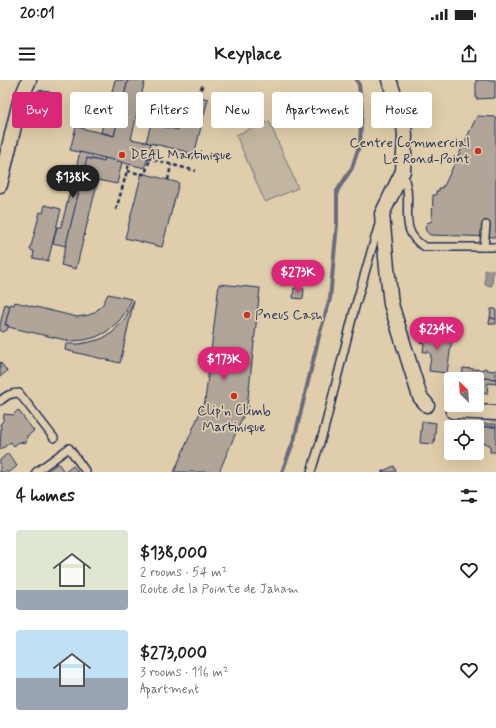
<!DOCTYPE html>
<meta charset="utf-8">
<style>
body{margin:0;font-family:Mynerve,sans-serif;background:#f6f6f6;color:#202124;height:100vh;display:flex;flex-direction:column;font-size:15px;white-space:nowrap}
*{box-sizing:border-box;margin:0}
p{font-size:13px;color:#757577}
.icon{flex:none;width:22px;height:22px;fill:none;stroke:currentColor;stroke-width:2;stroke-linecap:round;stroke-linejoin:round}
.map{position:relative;height:392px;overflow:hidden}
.side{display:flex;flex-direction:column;background:#fff;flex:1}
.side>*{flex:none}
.guide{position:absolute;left:12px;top:12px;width:472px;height:36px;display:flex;gap:8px}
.needle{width:26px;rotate:335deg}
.buttons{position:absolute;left:444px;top:292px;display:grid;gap:8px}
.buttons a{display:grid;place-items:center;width:40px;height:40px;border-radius:4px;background:#fff;box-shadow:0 4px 16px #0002;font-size:20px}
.price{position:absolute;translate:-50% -34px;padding:0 9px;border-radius:14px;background:#db2777;color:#fff;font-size:13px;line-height:26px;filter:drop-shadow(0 1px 2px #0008)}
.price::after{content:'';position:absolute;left:50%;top:24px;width:12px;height:9px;margin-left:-6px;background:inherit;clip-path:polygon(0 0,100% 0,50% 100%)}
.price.selected{background:#222;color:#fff}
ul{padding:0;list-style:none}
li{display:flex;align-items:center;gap:12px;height:100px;padding:0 16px}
li span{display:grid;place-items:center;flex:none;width:112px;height:80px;border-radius:4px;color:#555}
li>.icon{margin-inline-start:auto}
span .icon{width:48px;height:48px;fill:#fffc;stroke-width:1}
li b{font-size:17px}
h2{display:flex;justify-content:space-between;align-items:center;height:48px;padding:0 16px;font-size:17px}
.chip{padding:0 14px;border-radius:4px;background:#fff;box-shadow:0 4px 16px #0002;font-size:14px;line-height:36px}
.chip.selected{background:#db2777;color:#fff}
.status{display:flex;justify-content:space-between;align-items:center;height:28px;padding:0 20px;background:#fff;direction:ltr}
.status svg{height:11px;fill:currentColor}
header{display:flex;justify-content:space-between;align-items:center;height:52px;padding:0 16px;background:#fff;font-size:18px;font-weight:800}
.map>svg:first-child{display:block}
</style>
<div class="status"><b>20:01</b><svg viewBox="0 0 49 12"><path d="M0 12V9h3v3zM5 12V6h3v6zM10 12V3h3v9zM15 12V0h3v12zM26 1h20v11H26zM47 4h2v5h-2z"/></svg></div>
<header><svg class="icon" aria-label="menu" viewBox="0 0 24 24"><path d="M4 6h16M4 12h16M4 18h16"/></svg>Keyplace<svg class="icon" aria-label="share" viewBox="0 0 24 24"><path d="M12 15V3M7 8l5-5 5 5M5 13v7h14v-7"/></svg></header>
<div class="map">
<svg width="496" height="392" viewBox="0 0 496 392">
<rect width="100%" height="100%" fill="#e0cdab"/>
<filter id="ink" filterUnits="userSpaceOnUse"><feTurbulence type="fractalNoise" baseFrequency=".025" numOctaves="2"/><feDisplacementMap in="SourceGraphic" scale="8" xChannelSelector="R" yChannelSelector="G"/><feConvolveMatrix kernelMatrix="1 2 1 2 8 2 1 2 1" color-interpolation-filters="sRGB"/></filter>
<g filter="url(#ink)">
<!-- green -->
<path fill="#c3b6a0" stroke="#6f727f" d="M269,41L298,108L265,122L236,55Z"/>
<!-- water -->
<path fill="#9a9590" stroke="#676c7c" d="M485,190H493L492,206L485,205Z"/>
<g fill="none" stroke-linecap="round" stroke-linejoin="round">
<!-- stream -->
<path stroke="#676c7c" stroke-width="4" d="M282,392L294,360L320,252L330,219L337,144V111L352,88L360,63L362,28L359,5L357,0"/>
</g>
<!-- building -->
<g fill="#b0a598" stroke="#1b2f5e">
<path d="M115,0H128L114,56L101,52Z"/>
<path d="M128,0H145L131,59L151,63L145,88L70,70L76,47L114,56Z"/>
<path d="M476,0H495V18L476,19Z"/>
<path d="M38,10L50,12L46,35L34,32Z"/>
<path d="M187,13L208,19L193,79L186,78L188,72L146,62L151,44L178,50Z"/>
<path d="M477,36L496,37V157L430,155L426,151L425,147L427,143L432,141L433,115H436V111H439V108H442V106H444Z"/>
<path d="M80,72L105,78L104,82L87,78L66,166L53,163L57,147H61Z"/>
<path d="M87,78L104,82L105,78L122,82L117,104L98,100L76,189L61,185Z"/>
<path d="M142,93L179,103L162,167L125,158Z"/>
<path d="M45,125L61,129L48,181L33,178L34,171L30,170L40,132L43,133Z"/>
<path d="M219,204L260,208L247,327L219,392H174L205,321Z"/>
<path d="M294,208L304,209L303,219L293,218Z"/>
<path d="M108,214L131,219V221L125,233L119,241L106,252L96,257L85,260L70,261L8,247V245H5L10,224L14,225L15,222L77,237L89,235L95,232L103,224Z"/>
<path d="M134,220L120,283L65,270L66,264H79L90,262L101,259L112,253L125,239Z"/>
<path d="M5,224L10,226L5,245H8V247L7,250L3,252L0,250V245Z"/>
<path d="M491,229H496V239L490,238Z"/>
<path d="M490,238L496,239V244H489Z"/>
<path d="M420,253L452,258L447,293L429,291L431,276L429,272H423L424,263L419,262Z"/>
<path d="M0,282L7,291L0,297Z"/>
<path d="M463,288L483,290L484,288L487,289V290L495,291L496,289V299L483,298L481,313H477V299L462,298Z"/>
<path d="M483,298L496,299V304L488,303L487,314L481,313Z"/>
<path d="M18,330L34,351L27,356L26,363L19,362L14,366L11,362L0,370L1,348L0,344L3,341L4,334L13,335Z"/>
<path d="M422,341L436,343L434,364L420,363Z"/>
<rect x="479" y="344" width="17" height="3"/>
<path d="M479,347H496V372H490V365L478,361Z"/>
<path d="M8,373L17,386L10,392H0V380Z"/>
<path d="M58,383L64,392H46Z"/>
<path d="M73,386L78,392H65Z"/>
<path d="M394,386L396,392H381Z"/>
</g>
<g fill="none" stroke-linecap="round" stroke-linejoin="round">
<defs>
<g id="service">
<path d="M403,93C405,99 406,104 407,109C410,132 400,153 425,167H496"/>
<path d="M484,167L486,145"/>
<path d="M0,321C6,316 10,313 19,313L54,358"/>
<path d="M36,392L69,368L86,392"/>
<path d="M311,392L324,350L354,231L379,144"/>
</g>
<g id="minor">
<path d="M389,0L403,39L405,55L403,91L382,134L387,188L391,224L420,317L427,325"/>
<path d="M0,105L20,21L29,0"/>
<path d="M453,331L496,333"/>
</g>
</defs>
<!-- service casing -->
<use href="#service" stroke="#1b2f5e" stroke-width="10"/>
<!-- minor casing -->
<use href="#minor" stroke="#1b2f5e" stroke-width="17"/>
<!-- path -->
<g stroke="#1b2f5e" stroke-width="2.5" stroke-dasharray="4 3" stroke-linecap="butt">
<path d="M198,16L203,4"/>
<path d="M147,78L196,91"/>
<path d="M127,91L141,94H145L155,64"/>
<path d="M168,100L171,85"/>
<path d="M116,130L129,84"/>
</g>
<!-- service -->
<use href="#service" stroke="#e0cdab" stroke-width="7"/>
<!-- minor -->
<use href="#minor" stroke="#e0cdab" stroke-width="14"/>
</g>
</g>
<!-- markers -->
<g fill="#c8321e" stroke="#e0cdab" stroke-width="1.5">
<circle cx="478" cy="71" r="4"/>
<circle cx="122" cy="75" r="4"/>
<circle cx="247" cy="235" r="4"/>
<circle cx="234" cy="316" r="4"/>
</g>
<g text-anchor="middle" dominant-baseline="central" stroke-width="3.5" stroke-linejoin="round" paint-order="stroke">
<!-- poi labels -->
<g font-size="14" fill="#1b2f5e" stroke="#e0cdab" text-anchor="start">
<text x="470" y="63" text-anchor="end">Centre Commercial<tspan x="470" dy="16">Le Rond-Point</tspan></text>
<text x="130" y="75">DEAL Martinique</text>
<text x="255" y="235">Pneus Cash</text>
<text x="234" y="331" text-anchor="middle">Clip'n Climb<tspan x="234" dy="16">Martinique</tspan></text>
</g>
</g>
</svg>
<div class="buttons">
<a><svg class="needle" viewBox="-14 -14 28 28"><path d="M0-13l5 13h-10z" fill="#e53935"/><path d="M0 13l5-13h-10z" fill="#757577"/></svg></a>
<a><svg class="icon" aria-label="locate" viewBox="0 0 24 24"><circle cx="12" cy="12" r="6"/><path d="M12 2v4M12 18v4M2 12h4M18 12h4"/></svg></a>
</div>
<b class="price selected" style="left:73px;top:119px">$138K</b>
<b class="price" style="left:298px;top:214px">$273K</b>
<b class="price" style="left:437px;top:271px">$234K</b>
<b class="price" style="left:224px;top:301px">$173K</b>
<div class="guide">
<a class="chip selected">Buy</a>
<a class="chip">Rent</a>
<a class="chip">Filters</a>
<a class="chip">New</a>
<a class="chip">Apartment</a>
<a class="chip">House</a>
</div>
</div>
<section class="side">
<h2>4 homes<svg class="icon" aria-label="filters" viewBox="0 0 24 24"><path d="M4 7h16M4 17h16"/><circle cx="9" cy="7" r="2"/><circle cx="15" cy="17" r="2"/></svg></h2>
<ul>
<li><span style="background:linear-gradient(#dfe7d0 75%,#9aa5b1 0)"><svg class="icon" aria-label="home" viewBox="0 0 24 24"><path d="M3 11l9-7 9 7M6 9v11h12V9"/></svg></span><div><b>$138,000</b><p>2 rooms · 54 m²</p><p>Route de la Pointe de Jaham</p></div><svg class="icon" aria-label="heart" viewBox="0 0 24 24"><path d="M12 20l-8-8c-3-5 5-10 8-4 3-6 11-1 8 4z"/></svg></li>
<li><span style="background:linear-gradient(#bfe0f5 60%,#9aa5b1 0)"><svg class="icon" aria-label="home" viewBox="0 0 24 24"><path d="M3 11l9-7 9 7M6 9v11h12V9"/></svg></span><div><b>$273,000</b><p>3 rooms · 116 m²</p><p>Apartment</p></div><svg class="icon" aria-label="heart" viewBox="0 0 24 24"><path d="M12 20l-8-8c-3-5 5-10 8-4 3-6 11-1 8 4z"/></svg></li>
</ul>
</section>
